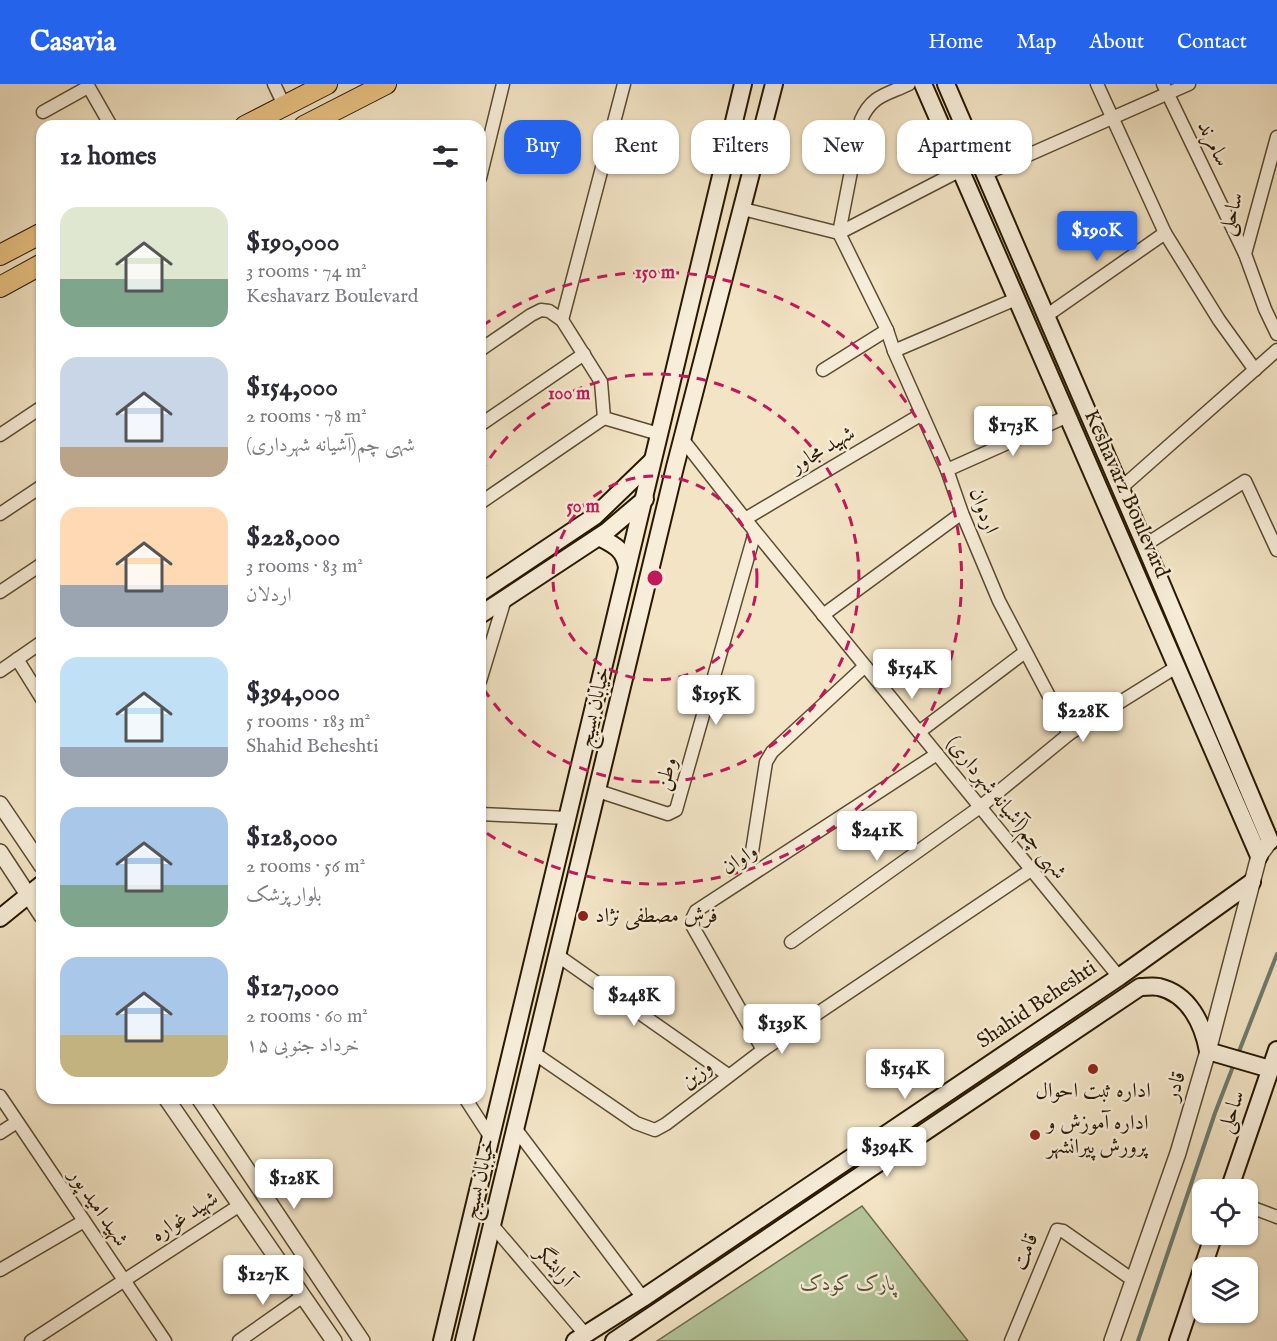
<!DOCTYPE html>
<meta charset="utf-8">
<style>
body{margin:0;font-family:"IM FELL English",Amiri,serif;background:#f2f2f3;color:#2b2b33;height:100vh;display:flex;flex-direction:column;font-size:22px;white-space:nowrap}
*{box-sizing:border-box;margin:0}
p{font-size:20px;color:#7c7c81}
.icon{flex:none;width:33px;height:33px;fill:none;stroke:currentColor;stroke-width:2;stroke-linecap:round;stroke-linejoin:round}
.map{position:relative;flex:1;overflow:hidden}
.drawer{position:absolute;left:36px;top:36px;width:450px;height:984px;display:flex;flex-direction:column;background:#fff;border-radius:18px;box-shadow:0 2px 4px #0004}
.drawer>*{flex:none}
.banner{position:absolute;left:504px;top:36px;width:570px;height:54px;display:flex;gap:12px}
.controls{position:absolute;left:1192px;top:1095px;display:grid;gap:12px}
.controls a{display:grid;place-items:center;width:66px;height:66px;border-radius:12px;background:#fff;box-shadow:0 2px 4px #0004;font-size:30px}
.price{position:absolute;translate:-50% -51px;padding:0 14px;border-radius:6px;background:#fff;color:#222;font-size:20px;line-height:39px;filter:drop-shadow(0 2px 3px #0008)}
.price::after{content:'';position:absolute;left:50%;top:36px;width:18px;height:14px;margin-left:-9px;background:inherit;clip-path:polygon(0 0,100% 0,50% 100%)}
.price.current{background:#2563eb;color:#fff}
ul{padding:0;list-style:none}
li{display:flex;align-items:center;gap:18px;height:150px;padding:0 24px}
li span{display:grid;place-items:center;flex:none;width:168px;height:120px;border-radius:18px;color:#555}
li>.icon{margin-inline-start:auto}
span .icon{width:72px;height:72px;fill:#fffc;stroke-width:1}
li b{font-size:26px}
h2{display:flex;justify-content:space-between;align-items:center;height:72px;padding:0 24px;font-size:26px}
.chip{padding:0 21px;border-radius:18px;background:#fff;box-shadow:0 2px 4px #0004;font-size:21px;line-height:54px}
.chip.current{background:#2563eb;color:#fff}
header{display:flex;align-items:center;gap:36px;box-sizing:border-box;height:84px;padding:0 30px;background:#2563eb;color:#fff}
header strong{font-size:28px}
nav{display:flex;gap:33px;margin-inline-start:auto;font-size:21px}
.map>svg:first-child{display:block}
</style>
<header>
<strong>Casavia</strong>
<nav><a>Home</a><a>Map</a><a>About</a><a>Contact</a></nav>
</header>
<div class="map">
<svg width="1277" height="1257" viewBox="0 0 1277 1257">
<rect width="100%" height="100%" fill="#f2e4c5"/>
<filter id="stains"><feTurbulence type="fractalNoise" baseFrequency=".00333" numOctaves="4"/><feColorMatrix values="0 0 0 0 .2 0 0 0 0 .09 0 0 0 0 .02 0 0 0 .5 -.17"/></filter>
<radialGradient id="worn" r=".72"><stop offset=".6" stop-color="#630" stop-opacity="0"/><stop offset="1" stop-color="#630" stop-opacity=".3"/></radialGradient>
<!-- green -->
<path fill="#b4c59a" stroke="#6e6e4d" stroke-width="1.5" d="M862,1122L968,1257H657Z"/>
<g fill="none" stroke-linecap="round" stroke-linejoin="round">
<!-- stream -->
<g stroke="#6e7c6f" stroke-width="4">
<path d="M1238,970L1277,870"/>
<path d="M1138,1257L1215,1029L1234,980"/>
</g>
<defs>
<g id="minor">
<path d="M87,0L111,42"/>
<path d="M274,0L284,21"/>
<path d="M1097,0L1165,149L1219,236L1255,286"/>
<path d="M1163,0L1245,170"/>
<path d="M43,28L88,3"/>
<path d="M1277,53L1245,170L1265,225L1277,250"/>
<path d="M985,90L1189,0"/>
<path d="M480,94L503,0"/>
<path d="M743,125L839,149L961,86"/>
<path d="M839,149L887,246L894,267L947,386L962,429L999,517L1069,650"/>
<path d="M839,149L861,36C872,11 886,11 909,0"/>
<path d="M1046,232L1165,149"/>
<path d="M562,236L624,0"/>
<path d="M480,266L531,231L541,226L549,227L562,236L601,298L604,334L659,350"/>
<path d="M894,267L1016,215"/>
<path d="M823,286L887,246"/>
<path d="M480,341L584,270"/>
<path d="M0,351L42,323"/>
<path d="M683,356L745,435L1119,893"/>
<path d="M947,386L1068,332"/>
<path d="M1121,404L1277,266"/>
<path d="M480,419L604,334"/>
<path d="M0,430L42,402"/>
<path d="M745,435L922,330"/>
<path d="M1145,461L1245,397L1277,466"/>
<path d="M0,508L42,480"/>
<path d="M823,531L962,429"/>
<path d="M17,575L42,615"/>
<path d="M0,587L42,558"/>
<path d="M480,597L505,515"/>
<path d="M919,648L1025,568"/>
<path d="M598,707L668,730L676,726L755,448"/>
<path d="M480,730L567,734"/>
<path d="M748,793L766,678L772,668L865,582"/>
<path d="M791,858L980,723L1069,650L1178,582"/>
<path d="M557,871L728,991"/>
<path d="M763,966L693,843L692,835L696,827L937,670"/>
<path d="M534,969L636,1039L655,1046L666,1040L763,966L1031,786"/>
<path d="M0,1012L165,1257"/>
<path d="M465,1014L491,1054"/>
<path d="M515,1044L643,1214"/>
<path d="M0,1049L17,1038"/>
<path d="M1248,1122L1277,1133"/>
<path d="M493,1142L585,1250"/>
<path d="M0,1186L84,1137"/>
<path d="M31,1257L240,1121"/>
<path d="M239,1257L303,1212"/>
<path d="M1011,1257L1057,1146L1063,1147L1133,1196"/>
</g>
<g id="tertiary">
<path d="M0,720L42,782"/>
<path d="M0,768L42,832"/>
<path d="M166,1014L334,1257"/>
<path d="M199,1014L362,1257"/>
<path d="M1112,1257L1178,1069L1208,967L1259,772L1270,757"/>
</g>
<g id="secondary">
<path d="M923,0L1259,772"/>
<path d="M946,0L1145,461L1270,757"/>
<path d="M599,453C614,461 624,465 627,483"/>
<path d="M480,509L595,432L652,377"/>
<path d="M480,531L606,448L645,415"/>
<path d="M0,834L42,800"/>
<path d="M1229,1106L1277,966"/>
<path d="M442,1257L743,0"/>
<path d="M464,1257L675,383L774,0"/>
<path d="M575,1257L643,1214L1119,893L1252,798"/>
<path d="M614,1257L1140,903C1146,903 1153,902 1159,903C1189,910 1203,940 1208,967L1270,985"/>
<path d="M1178,1257L1214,1150"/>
</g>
<g id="primary">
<path d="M245,42L327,0"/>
<path d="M304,42L386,0"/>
<path d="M0,171L42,149"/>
<path d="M0,203L42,180"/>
</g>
</defs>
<!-- minor casing -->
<use href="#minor" stroke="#5a4b31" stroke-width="15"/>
<!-- tertiary casing -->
<use href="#tertiary" stroke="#5a4b31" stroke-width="18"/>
<!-- secondary casing -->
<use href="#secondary" stroke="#281800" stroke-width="20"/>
<!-- primary casing -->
<use href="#primary" stroke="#281800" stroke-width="22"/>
<!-- minor -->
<use href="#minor" stroke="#f7edd9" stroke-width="12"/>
<!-- tertiary -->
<use href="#tertiary" stroke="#f7edd9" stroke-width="15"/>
<!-- secondary -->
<use href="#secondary" stroke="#f7edd9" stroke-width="16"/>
<!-- primary -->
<use href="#primary" stroke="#e9c282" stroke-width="20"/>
</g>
<!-- distance rings -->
<g fill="none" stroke="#c2185b" stroke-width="3" stroke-dasharray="10 8">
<circle cx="655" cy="494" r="102"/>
<path d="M480 389A204 204 0 1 1 480 599"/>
<path d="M482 242A306 306 0 1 1 482 746"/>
</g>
<!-- markers -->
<g fill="#8f2418" stroke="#f7edd9" stroke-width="2">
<circle cx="583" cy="832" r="6"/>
<circle cx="1093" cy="985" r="6"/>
<circle cx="1035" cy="1051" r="6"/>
</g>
<g text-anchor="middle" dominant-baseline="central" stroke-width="5" stroke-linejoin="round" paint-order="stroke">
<!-- street labels -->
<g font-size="21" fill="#281800" stroke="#f7edd9">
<text transform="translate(1213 60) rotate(64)">سامرند</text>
<text transform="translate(1232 130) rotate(-75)">ساحلی</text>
<text transform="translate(823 366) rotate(-31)">شهید مجاور</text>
<text transform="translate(1126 410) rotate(66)">Keshavarz Boulevard</text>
<text transform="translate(983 427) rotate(69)">اردوان</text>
<text transform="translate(595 623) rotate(-77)">خیابان بسیج</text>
<text transform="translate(667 690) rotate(-74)">وطن</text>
<text transform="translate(1006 724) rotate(51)">شهی چم(آشیانه شهرداری)</text>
<text transform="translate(740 776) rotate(-33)">واوان</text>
<text transform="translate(1037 921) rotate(-34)">Shahid Beheshti</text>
<text transform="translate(697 991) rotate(-38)">وزین</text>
<text transform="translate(1176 1002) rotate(-73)">قادر</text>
<text transform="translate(1232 1028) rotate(-71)">ساحلی</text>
<text transform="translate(480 1095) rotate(-77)">خیابان بسیج</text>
<text transform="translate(98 1124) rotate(56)">شهید امید پور</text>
<text transform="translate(185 1133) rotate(-33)">شهید غواره</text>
<text transform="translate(1026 1168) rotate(-68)">قامت</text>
<text transform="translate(554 1183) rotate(49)">آرایشگر</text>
</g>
<!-- poi labels -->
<g font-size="21" fill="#281800" stroke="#f7edd9" text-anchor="start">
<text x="595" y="832">فرش مصطفی نژاد</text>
<text x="1093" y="1007" text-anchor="middle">اداره ثبت احوال</text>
<text x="1047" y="1039">اداره آموزش و<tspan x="1047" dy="24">پرورش پیرانشهر</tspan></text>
</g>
<!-- park labels -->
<g font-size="21" font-style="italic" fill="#595536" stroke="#f7edd9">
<text x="848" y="1200">پارک کودک</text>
</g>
</g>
<circle cx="655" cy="494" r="9" fill="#c2185b" stroke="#f7edd9" stroke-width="3"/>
<g font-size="18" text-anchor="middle" font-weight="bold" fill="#c2185b" stroke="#f7edd9" stroke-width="5" stroke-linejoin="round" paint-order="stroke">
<text x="655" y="194">150 m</text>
<text x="569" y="315">100 m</text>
<text x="583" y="428">50 m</text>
</g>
<rect width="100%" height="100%" filter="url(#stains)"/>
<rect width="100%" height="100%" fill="url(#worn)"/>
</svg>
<div class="controls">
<a><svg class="icon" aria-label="locate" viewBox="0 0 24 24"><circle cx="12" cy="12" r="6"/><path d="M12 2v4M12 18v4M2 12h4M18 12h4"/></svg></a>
<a><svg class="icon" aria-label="layers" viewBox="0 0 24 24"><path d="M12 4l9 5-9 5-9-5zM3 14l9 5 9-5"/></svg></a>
</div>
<b class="price current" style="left:1097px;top:178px">$190K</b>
<b class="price" style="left:1013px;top:373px">$173K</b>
<b class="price" style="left:912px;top:616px">$154K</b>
<b class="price" style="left:716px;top:642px">$195K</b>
<b class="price" style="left:1083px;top:659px">$228K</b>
<b class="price" style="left:877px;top:778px">$241K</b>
<b class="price" style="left:634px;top:943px">$248K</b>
<b class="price" style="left:782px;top:971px">$139K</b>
<b class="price" style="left:905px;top:1016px">$154K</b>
<b class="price" style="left:887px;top:1094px">$394K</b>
<b class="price" style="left:294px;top:1126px">$128K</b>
<b class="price" style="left:263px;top:1222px">$127K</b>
<div class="banner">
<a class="chip current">Buy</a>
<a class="chip">Rent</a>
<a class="chip">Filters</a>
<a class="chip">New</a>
<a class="chip">Apartment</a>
</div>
<section class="drawer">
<h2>12 homes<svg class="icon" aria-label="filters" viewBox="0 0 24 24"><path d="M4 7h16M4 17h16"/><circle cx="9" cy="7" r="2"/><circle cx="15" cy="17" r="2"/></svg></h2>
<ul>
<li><span style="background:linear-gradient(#dfe7d0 60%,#7fa58c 0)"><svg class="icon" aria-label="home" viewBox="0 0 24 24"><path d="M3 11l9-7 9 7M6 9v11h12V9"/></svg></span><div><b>$190,000</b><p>3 rooms · 74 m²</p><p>Keshavarz Boulevard</p></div></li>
<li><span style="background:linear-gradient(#c9d6e8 75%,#b9a48a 0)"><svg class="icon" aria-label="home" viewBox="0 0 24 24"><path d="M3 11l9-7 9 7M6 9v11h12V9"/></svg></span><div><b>$154,000</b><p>2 rooms · 78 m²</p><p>شهی چم(آشیانه شهرداری)</p></div></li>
<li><span style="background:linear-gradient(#ffd9b3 65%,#9aa5b1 0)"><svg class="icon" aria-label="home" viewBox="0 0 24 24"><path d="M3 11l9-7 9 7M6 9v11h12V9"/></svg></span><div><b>$228,000</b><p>3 rooms · 83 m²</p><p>اردلان</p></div></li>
<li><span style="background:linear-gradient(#bfe0f5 75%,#9aa5b1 0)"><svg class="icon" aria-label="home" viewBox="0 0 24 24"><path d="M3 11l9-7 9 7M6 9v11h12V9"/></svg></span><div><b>$394,000</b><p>5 rooms · 183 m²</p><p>Shahid Beheshti</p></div></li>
<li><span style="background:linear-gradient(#a9c7e8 65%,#7fa58c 0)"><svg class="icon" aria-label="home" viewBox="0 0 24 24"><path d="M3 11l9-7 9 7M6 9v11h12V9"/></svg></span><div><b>$128,000</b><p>2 rooms · 56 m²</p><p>بلوار پزشک</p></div></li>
<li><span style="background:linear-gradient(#a9c7e8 65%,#c2b280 0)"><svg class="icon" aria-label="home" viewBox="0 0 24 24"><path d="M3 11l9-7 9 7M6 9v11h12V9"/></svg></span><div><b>$127,000</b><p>2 rooms · 60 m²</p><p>۱۵ خرداد جنوبی</p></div></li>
</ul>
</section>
</div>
